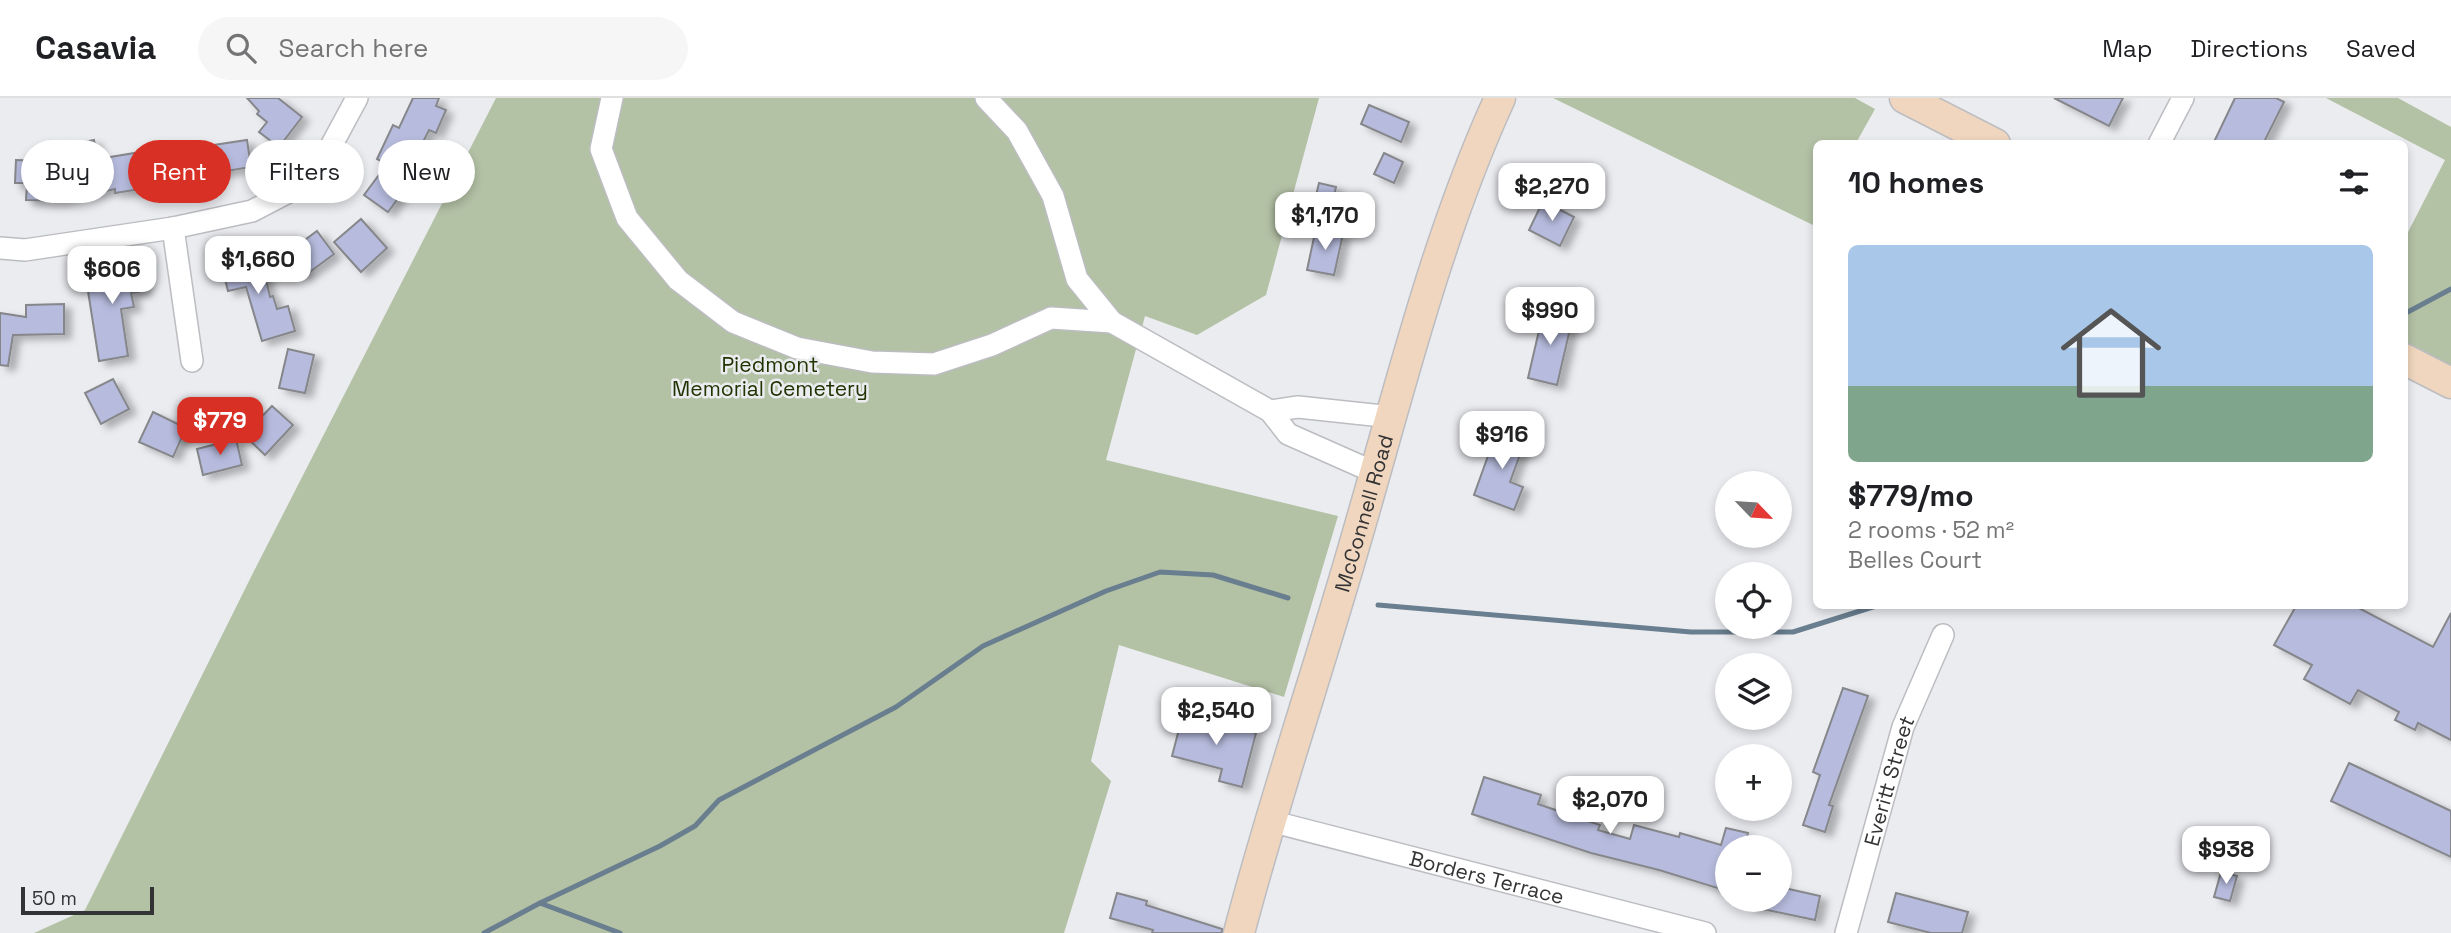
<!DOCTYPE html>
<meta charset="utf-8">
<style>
body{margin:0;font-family:"Space Grotesk",sans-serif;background:#f6f6f6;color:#202124;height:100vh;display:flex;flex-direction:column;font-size:26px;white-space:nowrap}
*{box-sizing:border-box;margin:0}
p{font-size:23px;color:#757577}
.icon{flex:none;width:38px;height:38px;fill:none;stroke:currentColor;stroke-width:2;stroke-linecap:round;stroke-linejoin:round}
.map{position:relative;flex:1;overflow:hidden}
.drawer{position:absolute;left:1813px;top:42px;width:595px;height:469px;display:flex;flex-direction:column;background:#fff;border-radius:10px;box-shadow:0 4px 10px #0003}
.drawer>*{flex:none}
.guide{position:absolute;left:21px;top:42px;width:665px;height:63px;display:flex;gap:14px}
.needle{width:46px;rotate:115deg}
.controls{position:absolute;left:1715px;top:373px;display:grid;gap:14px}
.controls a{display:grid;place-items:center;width:77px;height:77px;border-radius:50%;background:#fff;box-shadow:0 4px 10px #0003;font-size:35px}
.scale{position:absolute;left:21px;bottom:18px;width:133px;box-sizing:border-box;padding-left:7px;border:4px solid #333335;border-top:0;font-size:19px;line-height:24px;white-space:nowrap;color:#333335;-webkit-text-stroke:5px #ebecf0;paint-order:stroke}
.price{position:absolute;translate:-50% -60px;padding:0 16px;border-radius:14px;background:#fff;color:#222;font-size:23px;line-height:46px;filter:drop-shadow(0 2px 4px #0008)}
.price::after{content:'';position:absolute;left:50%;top:42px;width:21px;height:16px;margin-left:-10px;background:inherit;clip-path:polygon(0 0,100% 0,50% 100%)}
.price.active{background:#d93025;color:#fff}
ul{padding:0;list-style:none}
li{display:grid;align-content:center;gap:14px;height:371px;padding:0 35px}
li+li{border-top:2px solid #e0e0e0}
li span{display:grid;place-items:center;height:217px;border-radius:10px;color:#555}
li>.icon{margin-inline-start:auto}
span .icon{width:126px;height:126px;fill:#fffc;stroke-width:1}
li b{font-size:30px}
h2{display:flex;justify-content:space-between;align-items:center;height:84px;padding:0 35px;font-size:30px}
.chip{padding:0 24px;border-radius:32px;background:#fff;box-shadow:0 4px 10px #0003;font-size:24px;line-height:63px}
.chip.active{background:#d93025;color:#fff}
header{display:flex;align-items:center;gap:42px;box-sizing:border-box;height:98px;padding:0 35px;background:#fff;border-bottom:2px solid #e0e0e0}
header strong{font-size:33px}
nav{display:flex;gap:38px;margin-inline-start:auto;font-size:24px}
.search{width:490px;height:63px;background:#f6f6f6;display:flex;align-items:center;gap:18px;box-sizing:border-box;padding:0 24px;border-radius:38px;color:#757577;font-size:26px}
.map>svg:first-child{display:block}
</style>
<header>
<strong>Casavia</strong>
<div class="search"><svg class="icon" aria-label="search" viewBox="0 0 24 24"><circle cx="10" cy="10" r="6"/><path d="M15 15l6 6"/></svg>Search here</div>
<nav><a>Map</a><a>Directions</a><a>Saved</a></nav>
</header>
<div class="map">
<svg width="2451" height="835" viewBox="0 0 2451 835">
<defs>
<filter id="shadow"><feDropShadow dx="7" dy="4.5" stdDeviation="3.5" flood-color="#0004"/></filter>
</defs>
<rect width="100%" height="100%" fill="#ebecf0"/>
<!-- green -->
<g fill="#b3c1a5">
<path d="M496,0H1319L1266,197L1197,237L1145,218L1106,362L1338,418L1284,599L1119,547L1091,663L1111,683L1064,835H34L85,812L254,473Z"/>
<path d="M1553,0H1855L1875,11L1856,45L1816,46V120L1813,127Z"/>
<path d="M2326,0H2398L2451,29V268L2404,243L2405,140L2445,62Z"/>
</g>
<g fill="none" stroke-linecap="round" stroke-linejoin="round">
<!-- stream -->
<g stroke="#697e8f" stroke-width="5">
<path d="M2404,216L2451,191"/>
<path d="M1378,507L1691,534H1793L1876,508"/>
<path d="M540,805L620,835"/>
<path d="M484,835L540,805L660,748L695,728L719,702L896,609L983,548L1106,493L1160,474L1213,477L1288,500"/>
</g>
</g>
<!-- building -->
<g fill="#b7bcde" stroke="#86878b" stroke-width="2" filter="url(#shadow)">
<path d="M247,0H278L302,19L279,49L259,34L267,24L257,16L259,13Z"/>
<path d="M413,0H439L436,8L446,12L436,35L429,32L399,92L402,95L388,114L364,97L387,66L377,61L393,27L399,30Z"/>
<path d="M2054,0H2123L2109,28Z"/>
<path d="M2235,0H2276L2284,4L2263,46H2213Z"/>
<path d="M1369,7L1409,24L1401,44L1361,26Z"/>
<path d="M94,42L98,61L158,51L180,48L181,52L247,42L251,69L152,85L153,89L115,95V91L60,103L26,102L27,85H15L16,62L64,63L61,49Z"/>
<path d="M1384,55L1403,64L1394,85L1374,76Z"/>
<path d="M1319,85L1336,89L1330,115L1313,110Z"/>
<path d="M1543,103L1574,119L1560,148L1529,132Z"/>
<path d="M361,121L387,150L361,174L334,144Z"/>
<path d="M1316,130L1343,136L1334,177L1307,172Z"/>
<path d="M317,133L334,156L303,179L286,156Z"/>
<path d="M260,156L270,199L273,198L277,211L288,208L295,233L262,243L246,189L228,193L221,165Z"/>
<path d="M139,165L144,193L131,195L134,209L121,211L128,258L99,263L85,174Z"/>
<path d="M64,206V236L13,237L8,268L0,267V215L26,219V207Z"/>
<path d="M1544,211L1573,218L1557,287L1528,280Z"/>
<path d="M288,251L314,257L305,295L279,290Z"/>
<path d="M113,281L129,311L101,326L85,295Z"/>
<path d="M272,308L293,327L265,357L244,337Z"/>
<path d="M153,314L186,330L173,359L139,344Z"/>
<path d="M1498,330L1526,340L1510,384L1523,389L1514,412L1474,397Z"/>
<path d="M236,341L242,367L203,377L197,351Z"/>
<path d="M2296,508H2355L2433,549L2451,515V642L2418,625L2415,632L2395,622L2399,614L2358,592L2350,606L2304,581L2312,567L2274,547Z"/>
<path d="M1843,590L1868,598L1829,707L1833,708L1825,734L1803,727L1820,677L1813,674Z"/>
<path d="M1183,616L1256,635L1242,689L1219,683L1222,671L1172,658Z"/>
<path d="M2349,665L2451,713V759L2331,703Z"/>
<path d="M1484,679L1541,697L1538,706L1600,727L1598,732L1630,741L1634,727L1679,739L1680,735L1721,747L1726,730L1748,735L1744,749H1727V793L1659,772L1591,755L1472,716Z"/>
<path d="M2221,774L2237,778L2230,803L2214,799Z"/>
<path d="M1780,789L1820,798L1815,822L1748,808L1749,802H1780Z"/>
<path d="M1117,795L1147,803L1146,807L1222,831V835H1152L1153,832L1110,820Z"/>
<path d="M1896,795L1968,814L1962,835H1931L1888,824Z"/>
</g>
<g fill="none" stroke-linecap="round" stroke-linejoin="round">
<defs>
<g id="street">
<path d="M612,0L601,51L627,120L678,182L733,224L797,250L872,264L934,266L992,247L1051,220L1112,224"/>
<path d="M986,0L1017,33L1053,98L1077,181L1112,224L1270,313L1288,336L1376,375"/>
<path d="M2159,46L2183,0"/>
<path d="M173,130L192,263"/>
<path d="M0,150L25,152L173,130L252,113L300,88L330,50L357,0"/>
<path d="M1270,313L1298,309L1392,319"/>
<path id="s1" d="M1270,723L1705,835"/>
<path id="s2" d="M1846,835L1903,629L1943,537"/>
</g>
<g id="secondary">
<path d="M1905,0L1995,46"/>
<path d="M2404,261L2451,285"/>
<path id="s3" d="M1239,835C1274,701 1319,571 1357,438C1400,291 1436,140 1500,0"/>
</g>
</defs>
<!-- street casing -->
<use href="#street" stroke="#bcbdc1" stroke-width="24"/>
<!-- secondary casing -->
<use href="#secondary" stroke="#bcbdc1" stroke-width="33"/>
<!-- street -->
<use href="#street" stroke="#fff" stroke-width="21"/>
<!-- secondary -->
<use href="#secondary" stroke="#f0d6be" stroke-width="30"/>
</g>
<g text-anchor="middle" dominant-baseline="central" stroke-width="5" stroke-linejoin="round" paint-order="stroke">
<!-- park labels -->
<g font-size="21" fill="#213300" stroke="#ebecf0">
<text x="770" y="266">Piedmont<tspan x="770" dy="24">Memorial Cemetery</tspan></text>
</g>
<!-- street labels -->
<g font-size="21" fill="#333335" stroke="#ebecf0">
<text stroke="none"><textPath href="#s3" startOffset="438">McConnell Road</textPath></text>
<text stroke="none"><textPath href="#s2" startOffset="158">Everitt Street</textPath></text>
<text stroke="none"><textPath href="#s1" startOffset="224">Borders Terrace</textPath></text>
</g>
</g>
</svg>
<div class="controls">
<a><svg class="needle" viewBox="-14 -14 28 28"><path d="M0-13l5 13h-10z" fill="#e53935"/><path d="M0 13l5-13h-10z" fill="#757577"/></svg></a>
<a><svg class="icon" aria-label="locate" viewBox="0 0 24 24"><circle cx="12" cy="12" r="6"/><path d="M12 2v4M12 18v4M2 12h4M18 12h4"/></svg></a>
<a><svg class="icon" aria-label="layers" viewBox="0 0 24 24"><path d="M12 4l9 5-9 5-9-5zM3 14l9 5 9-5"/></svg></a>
<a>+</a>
<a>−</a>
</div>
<div class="scale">50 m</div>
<b class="price" style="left:1552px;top:125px">$2,270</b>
<b class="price" style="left:1325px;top:154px">$1,170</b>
<b class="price" style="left:258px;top:198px">$1,660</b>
<b class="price" style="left:112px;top:208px">$606</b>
<b class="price" style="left:1550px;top:249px">$990</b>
<b class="price active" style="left:220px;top:359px">$779</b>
<b class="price" style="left:1502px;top:373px">$916</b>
<b class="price" style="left:1216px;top:649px">$2,540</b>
<b class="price" style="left:1610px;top:738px">$2,070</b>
<b class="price" style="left:2226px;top:788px">$938</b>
<div class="guide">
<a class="chip">Buy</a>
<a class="chip active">Rent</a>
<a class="chip">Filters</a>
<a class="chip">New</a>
</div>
<section class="drawer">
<h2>10 homes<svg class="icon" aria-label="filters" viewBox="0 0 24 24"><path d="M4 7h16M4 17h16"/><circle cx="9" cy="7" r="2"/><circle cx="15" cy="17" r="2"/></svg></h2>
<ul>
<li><span style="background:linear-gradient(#a9c7e8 65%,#7fa58c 0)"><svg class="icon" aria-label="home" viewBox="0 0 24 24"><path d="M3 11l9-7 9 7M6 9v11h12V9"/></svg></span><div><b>$779/mo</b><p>2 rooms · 52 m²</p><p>Belles Court</p></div></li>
</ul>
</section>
</div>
